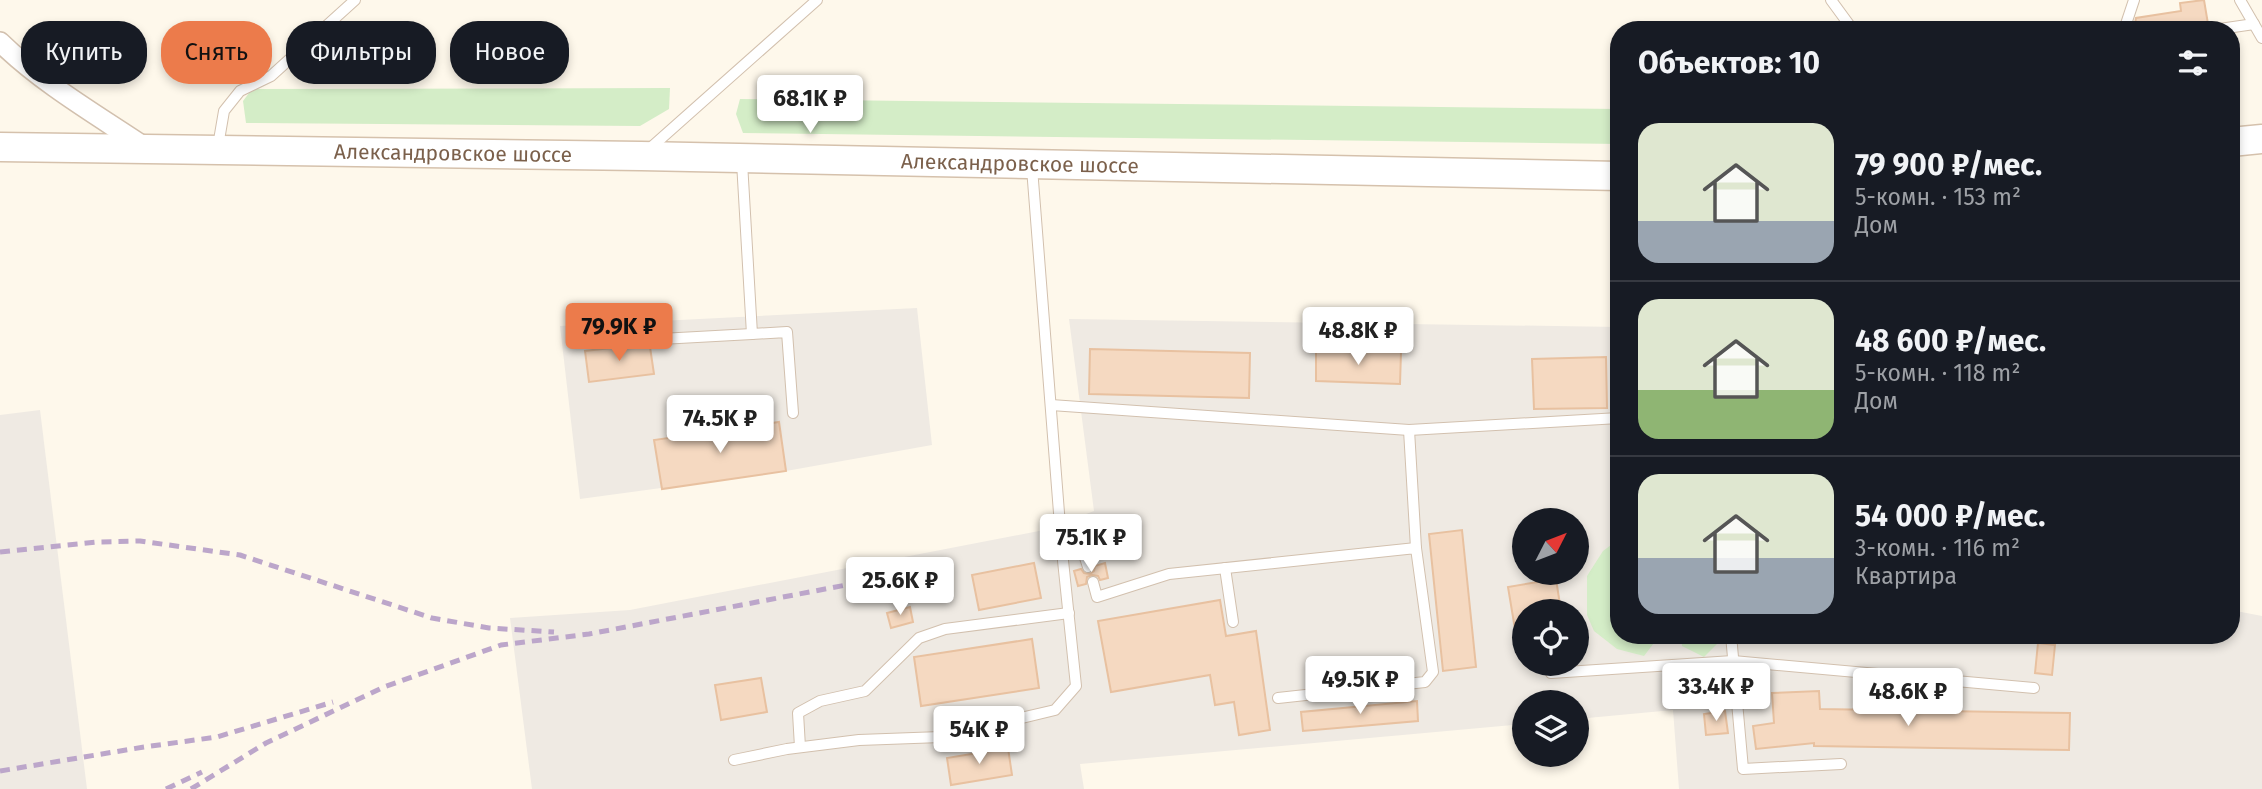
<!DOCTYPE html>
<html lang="ru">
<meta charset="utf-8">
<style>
body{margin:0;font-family:"Fira Sans",sans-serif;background:#20242c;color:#f1f3f6;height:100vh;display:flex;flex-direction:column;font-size:26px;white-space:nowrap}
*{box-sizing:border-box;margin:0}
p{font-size:23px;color:#9ea1a6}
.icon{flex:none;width:38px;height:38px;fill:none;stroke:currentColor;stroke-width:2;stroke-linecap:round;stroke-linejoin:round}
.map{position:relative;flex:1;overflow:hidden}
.sheet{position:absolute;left:1610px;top:21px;width:630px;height:623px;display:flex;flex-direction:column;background:#171b24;border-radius:28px;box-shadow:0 4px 10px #0003}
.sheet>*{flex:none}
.guide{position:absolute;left:21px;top:21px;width:665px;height:63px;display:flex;gap:14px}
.needle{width:46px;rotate:48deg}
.fabs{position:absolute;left:1512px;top:508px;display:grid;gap:14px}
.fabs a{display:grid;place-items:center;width:77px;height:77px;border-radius:50%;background:#171b24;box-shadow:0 4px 10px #0003;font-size:35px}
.price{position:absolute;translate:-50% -60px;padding:0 16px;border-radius:7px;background:#fff;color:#222;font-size:23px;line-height:46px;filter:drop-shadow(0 2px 4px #0008)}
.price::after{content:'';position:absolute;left:50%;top:42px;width:21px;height:16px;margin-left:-10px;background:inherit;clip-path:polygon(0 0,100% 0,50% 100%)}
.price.on{background:#ec7b4b;color:#111}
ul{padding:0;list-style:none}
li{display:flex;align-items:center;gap:21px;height:175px;padding:0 28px}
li+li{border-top:2px solid #363941}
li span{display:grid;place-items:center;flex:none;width:196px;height:140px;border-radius:21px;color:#555}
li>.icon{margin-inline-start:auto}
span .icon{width:84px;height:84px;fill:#fffc;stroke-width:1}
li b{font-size:30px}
h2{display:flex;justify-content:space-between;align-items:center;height:84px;padding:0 28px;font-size:30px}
.tag{padding:0 24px;border-radius:28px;background:#171b24;box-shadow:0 4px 10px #0003;font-size:24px;line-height:63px}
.tag.on{background:#ec7b4b;color:#111}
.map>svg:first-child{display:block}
</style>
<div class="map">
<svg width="2262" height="789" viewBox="0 0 2262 789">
<rect width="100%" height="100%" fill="#fef8eb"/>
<!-- industrial -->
<g fill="#efeae3" fill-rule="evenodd">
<path d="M917,308L932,445L786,471L580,499L560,326Z"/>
<path d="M1069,319L1619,327V635H2231V610L2262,616V789H1679L1673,710L1577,719V702H1524V724L1080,764L1084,789H532L510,618L630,610L1044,530L1094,511ZM1524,520H1577V572H1524ZM1524,611H1577V663H1524Z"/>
<path d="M40,410L87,789H0V415Z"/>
</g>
<!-- green -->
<g fill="#d4edc7">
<path d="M670,88L669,109L640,126L246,123L243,101L252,89Z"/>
<path d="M740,99L1619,109V144L743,133L736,114Z"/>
<path d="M1619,539V635H1660L1644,656L1617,649L1594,631L1587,615V576L1603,551Z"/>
<path d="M1681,635H1718L1719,642L1704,657L1682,646Z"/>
</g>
<!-- building -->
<g fill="#f5d9c1" stroke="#e8c1a0" stroke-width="2">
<path d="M2204,0L2208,24L2206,30H2134L2136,18L2181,11L2180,3Z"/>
<path d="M620,347H650L654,374L589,382L585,351Z"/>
<path d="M1090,349L1250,353L1249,398L1089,394Z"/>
<path d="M1316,350L1401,352L1400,384L1316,381Z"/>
<path d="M1606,357L1607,408L1534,409L1532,359Z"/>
<path d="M779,422L786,471L662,489L654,440Z"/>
<path d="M1462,530L1476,667L1443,671L1429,534Z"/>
<path d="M1034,563L1041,598L979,610L972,575Z"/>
<path d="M1105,563L1108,578L1100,580L1098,576L1092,575L1087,577L1086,584L1078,586L1074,571L1081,569L1084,573L1090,574L1094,571L1095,566Z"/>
<path d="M1556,579L1561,611H1524V640L1517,641L1508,587Z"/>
<path d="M1220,600L1226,636L1256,631L1270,730L1239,735L1234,702L1215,705L1210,675L1111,692L1098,621Z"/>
<path d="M910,607L913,622L891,628L887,613Z"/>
<path d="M1032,639L1039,688L921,706L914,657Z"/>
<path d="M2038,643L2055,645L2052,675L2035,673Z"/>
<path d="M761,678L767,712L721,720L715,685Z"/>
<path d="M1819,691L1820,709L2070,713L2069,750L1814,746V743L1756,749L1753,726L1774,723L1772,693Z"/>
<path d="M1417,701L1418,721L1303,731L1301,712Z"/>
<path d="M1725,711L1728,733L1706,735L1704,714Z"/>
<path d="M1008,748L1012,775L951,785L947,758Z"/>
</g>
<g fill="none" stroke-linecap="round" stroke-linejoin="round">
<defs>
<g id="lane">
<path d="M1831,0L1853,30"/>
<path d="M2240,0L2262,38"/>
<path d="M2127,30L2126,24L2134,0"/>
<path d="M2213,30L2254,24"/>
<path d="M218,146L224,111L240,91L271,76L355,0"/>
<path d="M647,151L817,0"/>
<path d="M742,162L752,334L787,332L793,413"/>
<path d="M624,341L752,334"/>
<path d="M1051,405L1409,430L1619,418"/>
<path d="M1409,430L1416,548"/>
<path d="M1061,530L1080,542L1088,567"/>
<path d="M1225,568L1233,622"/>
<path d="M1093,582L1097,597L1169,574L1416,548L1433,672L1425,682L1278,698"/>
<path d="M1731,635L1743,769L1841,764"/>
<path d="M2213,635H2215"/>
<path d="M1549,663L1551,673L1733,661L2034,688"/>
<path d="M800,747L798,713L820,701L865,691L919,638L945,629L1069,613"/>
<path d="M734,760L787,749L859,740L941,737L1055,710L1076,686L1062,551L1032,168"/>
</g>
<path id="street" d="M0,42C43,84 97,115 146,148"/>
<g id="secondary">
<path d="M2231,142L2262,139"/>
<path id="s1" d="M0,147L641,156L1619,176"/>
</g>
</defs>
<!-- lane casing -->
<use href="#lane" stroke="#d2c0ae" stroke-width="12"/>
<!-- street casing -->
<use href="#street" stroke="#d2c0ae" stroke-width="22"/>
<!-- secondary casing -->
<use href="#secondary" stroke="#d5c1ac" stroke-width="31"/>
<!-- lane -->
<use href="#lane" stroke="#fff" stroke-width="10"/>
<!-- street -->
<use href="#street" stroke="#fff" stroke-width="19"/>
<!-- secondary -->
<use href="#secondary" stroke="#fff" stroke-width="28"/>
<!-- rail -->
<g stroke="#bca6ca" stroke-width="5" stroke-dasharray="10 7" stroke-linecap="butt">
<path d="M0,552L97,542L140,541L240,555L432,618L489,628L554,632"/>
<path d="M0,771L144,747L217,737L333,702"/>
<path d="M166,789L202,772"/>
<path d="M191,789L266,743L384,687L501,645L589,634L946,566"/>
</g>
</g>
<g text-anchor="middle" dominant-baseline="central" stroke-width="5" stroke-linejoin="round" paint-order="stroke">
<!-- street labels -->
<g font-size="21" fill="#7b604b" stroke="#fffbf2">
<text stroke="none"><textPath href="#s1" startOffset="453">Александровское шоссе</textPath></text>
<text stroke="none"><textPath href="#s1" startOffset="1020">Александровское шоссе</textPath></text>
</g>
</g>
</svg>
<div class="fabs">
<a><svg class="needle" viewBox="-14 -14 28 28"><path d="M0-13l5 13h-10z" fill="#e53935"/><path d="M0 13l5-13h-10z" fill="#9ea1a6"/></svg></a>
<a><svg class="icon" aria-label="locate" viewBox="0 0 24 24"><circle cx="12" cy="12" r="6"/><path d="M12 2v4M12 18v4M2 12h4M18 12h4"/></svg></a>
<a><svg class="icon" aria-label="layers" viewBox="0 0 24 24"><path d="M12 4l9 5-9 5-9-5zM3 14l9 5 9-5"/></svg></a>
</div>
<b class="price" style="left:810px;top:135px">68.1K ₽</b>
<b class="price on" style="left:619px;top:363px">79.9K ₽</b>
<b class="price" style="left:1358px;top:367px">48.8K ₽</b>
<b class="price" style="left:720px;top:455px">74.5K ₽</b>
<b class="price" style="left:1091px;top:574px">75.1K ₽</b>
<b class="price" style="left:900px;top:617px">25.6K ₽</b>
<b class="price" style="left:1360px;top:716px">49.5K ₽</b>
<b class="price" style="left:1716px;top:723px">33.4K ₽</b>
<b class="price" style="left:1908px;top:728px">48.6K ₽</b>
<b class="price" style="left:979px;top:766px">54K ₽</b>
<div class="guide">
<a class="tag">Купить</a>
<a class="tag on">Снять</a>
<a class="tag">Фильтры</a>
<a class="tag">Новое</a>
</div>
<section class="sheet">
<h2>Объектов: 10<svg class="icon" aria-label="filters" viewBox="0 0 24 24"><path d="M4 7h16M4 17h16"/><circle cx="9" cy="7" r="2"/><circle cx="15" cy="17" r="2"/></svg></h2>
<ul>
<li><span style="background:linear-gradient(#dfe7d0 70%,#9aa5b1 0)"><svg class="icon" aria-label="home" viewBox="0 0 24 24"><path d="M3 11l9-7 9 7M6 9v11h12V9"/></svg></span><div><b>79 900 ₽/мес.</b><p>5-комн. · 153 m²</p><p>Дом</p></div></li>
<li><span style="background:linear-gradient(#dfe7d0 65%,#8fb573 0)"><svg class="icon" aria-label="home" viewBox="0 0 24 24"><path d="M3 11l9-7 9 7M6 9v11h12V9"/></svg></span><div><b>48 600 ₽/мес.</b><p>5-комн. · 118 m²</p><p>Дом</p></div></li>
<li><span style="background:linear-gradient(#dfe7d0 60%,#9aa5b1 0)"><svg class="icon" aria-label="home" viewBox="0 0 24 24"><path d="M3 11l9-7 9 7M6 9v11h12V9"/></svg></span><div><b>54 000 ₽/мес.</b><p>3-комн. · 116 m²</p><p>Квартира</p></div></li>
</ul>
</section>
</div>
